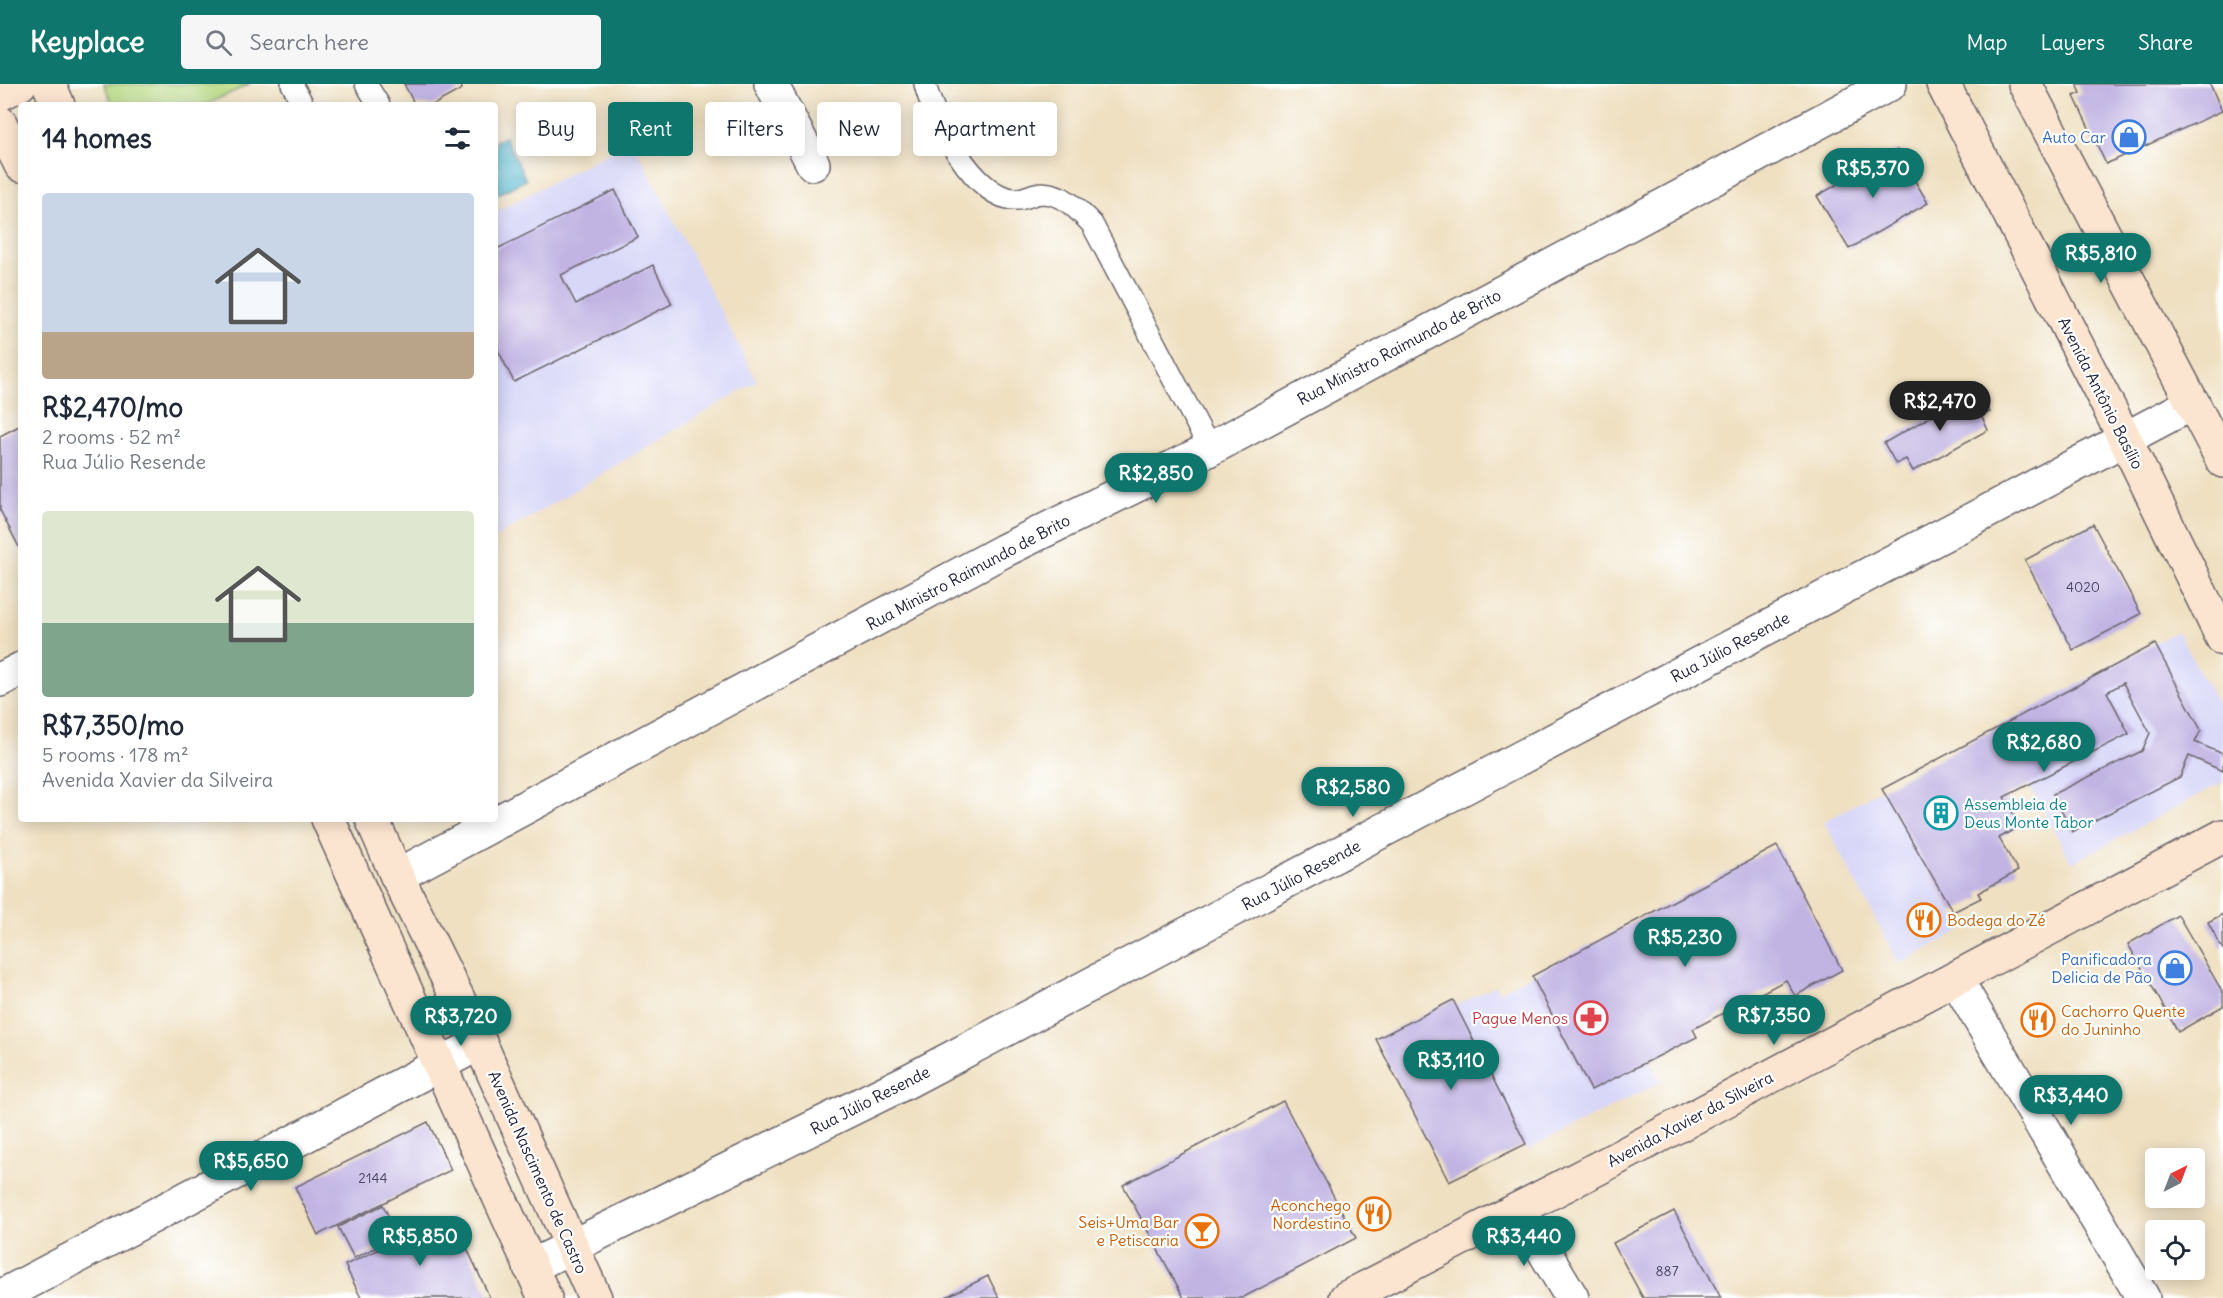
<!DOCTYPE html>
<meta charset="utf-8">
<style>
body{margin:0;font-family:Delius,sans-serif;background:#f6f6f7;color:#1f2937;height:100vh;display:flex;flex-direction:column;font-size:22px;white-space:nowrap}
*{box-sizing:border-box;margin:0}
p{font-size:20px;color:#747a83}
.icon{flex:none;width:33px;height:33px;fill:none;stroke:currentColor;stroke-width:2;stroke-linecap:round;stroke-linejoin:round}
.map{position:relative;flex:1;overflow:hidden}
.sheet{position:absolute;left:18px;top:18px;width:480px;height:720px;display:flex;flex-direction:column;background:#fff;border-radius:6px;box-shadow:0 3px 15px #0003}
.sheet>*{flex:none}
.guide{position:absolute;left:516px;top:18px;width:570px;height:54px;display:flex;gap:12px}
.needle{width:39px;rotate:42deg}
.controls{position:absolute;left:2145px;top:1064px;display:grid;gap:12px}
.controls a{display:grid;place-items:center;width:60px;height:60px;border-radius:6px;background:#fff;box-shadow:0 3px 15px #0003;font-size:30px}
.price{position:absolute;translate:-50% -51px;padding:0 14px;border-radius:21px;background:#0f766e;color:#fff;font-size:20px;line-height:39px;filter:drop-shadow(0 2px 3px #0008)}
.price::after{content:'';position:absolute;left:50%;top:36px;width:18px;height:14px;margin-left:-9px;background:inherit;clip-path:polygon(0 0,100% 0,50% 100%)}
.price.on{background:#222;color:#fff}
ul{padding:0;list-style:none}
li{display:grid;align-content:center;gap:12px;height:318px;padding:0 24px}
li span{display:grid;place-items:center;height:186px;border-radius:6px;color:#555}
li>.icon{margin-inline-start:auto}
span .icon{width:108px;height:108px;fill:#fffc;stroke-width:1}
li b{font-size:26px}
h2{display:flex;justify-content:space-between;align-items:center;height:72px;padding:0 24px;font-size:26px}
.pill{padding:0 21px;border-radius:6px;background:#fff;box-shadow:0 3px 15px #0003;font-size:21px;line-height:54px}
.pill.on{background:#0f766e;color:#fff}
header{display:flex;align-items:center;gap:36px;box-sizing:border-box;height:84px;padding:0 30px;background:#0f766e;color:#fff}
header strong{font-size:28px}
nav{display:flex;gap:33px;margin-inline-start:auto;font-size:21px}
.search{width:420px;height:54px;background:#f6f6f7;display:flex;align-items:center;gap:15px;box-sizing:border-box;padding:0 21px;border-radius:6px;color:#747a83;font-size:22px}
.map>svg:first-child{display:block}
</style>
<header>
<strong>Keyplace</strong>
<div class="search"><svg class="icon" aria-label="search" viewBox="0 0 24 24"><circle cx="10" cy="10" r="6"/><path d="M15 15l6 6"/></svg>Search here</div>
<nav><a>Map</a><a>Layers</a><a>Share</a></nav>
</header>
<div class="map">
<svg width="2223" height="1214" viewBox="0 0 2223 1214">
<defs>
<pattern id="water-ripples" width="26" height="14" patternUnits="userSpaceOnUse" patternTransform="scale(1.5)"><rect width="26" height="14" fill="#4eb5cc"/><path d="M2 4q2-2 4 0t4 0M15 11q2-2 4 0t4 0" fill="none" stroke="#4093a7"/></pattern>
</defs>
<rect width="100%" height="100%" fill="#fff"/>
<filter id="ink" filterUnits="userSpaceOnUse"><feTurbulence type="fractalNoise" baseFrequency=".0167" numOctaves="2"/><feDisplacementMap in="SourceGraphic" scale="12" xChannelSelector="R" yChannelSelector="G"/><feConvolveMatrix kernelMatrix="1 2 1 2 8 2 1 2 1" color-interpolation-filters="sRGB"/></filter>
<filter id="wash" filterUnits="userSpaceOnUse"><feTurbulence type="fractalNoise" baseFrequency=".008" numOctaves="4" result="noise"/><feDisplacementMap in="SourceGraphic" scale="24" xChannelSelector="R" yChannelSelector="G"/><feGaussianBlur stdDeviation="1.35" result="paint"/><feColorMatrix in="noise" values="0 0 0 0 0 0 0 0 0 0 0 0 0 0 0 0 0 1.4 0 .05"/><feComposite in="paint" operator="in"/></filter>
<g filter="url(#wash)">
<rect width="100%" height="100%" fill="#efe0c1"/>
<!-- built -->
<g fill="#d8d7f8">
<path d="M632,56L757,297L495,454V128Z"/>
<path d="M2177,547L2223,629V698L2072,779L1997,643Z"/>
<path d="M1882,705L1962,846L1899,880L1824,738Z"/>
<path d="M1589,861L1661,998L1527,1066L1454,923L1495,902L1499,908Z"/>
</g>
<!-- pitch -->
<path fill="#b6d880" stroke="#6c7d5e" stroke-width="1.5" d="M104,0H250L205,21H113Z"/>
<!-- water -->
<path fill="url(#water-ripples)" stroke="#386c84" stroke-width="1.5" d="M505,53L526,96L498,110L495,105V57Z"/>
<g id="blocks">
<!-- building -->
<g fill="#c1b4e3">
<path d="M404,0H460L462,5L433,21H415Z"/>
<path d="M2077,0H2210L2222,27L2106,80L2074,12L2081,9Z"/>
<path d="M1897,66L1928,119L1849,165L1817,112Z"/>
<path d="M615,106L638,153L561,191L576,220L653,181L672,220L514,298L495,260V166Z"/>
<path d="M1977,306L1990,328L1982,333L1988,346L1913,387L1906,375L1896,380L1884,359Z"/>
<path d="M21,341V467L0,426V352Z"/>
<path d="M2093,440L2141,530L2073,566L2025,476Z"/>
<path d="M2155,560L2201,646L2195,658L2223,670V687L2189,672L2180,693L2072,748L2053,710L2142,667L2150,649L2123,599L2107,608L2129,650L2004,713L2020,742L1999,754L2018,787L1978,809L1981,814L1953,828L1882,705Z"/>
<path d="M1777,762L1842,886L1795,912L1786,896L1693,945L1697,953L1591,1006L1532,892Z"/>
<path d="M2223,830V866L2208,838Z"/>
<path d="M2178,831L2223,909V922L2178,948L2128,860Z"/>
<path d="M1453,916L1526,1060L1449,1098L1376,955Z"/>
<path d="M1283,1017L1356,1154L1242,1214H1184L1123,1101Z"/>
<path d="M428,1038L451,1086L318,1151L295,1103Z"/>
<path d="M383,1121L399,1153L354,1174L338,1143Z"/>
<path d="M1674,1127L1721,1214H1643L1613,1159Z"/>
<path d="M452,1132L490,1214H361L345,1181Z"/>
<path d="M988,1192L999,1214H944Z"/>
</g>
</g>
</g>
<g filter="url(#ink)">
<use href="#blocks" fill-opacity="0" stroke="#6a646a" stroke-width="1.5"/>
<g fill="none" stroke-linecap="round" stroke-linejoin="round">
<defs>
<g id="lane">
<path d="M292,0L303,21"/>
<path d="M366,0L379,21"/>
<path d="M925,0C933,34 975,115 1015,115C1024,116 1033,109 1042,109C1065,110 1077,125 1092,140L1210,365"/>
</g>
<g id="street">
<path d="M771,0L813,80"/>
<path d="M0,596L21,585"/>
<path d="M397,792L1003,467L1210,365L1890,0"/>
<path d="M1956,895L2143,1214"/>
<path d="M1519,1125L1572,1214"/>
<path d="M530,1183L908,997L2193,319"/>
<path d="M0,1213L480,959"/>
</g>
<g id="secondary">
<path d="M49,0L58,21"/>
<path d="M1943,0L2125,355L2223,555"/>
<path d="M2025,0L2223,377"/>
<path d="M0,10L20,0"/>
<path d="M0,39L21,81"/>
<path d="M328,735L545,1214"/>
<path d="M372,735L397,792L480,959L595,1214"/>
<path d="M1346,1214L1604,1081L2223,752"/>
</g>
</defs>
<!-- lane casing -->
<use href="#lane" stroke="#6a646a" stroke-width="24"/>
<!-- street casing -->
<use href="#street" stroke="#6a646a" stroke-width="36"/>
<!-- secondary casing -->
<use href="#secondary" stroke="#6a646a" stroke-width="36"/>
<!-- lane -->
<use href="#lane" stroke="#fff" stroke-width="21"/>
<!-- street -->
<use href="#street" stroke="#fff" stroke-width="33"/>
<!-- secondary -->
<use href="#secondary" stroke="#fce5d0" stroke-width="33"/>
</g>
</g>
<!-- icons -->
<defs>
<symbol id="shop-ring" viewBox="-11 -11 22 22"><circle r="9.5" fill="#fff" stroke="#3f7fe0" stroke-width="1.5"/><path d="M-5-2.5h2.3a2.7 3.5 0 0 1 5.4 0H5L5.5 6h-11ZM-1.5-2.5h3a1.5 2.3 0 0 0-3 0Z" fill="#3f7fe0"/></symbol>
<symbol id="building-ring" viewBox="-11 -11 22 22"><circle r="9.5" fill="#fff" stroke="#0f9aa8" stroke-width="1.5"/><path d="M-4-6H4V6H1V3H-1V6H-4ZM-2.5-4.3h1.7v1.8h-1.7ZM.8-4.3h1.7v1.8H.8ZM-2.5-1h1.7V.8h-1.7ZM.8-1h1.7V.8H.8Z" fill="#0f9aa8"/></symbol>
<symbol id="restaurant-ring" viewBox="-11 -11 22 22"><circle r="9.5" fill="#fff" stroke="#e8710a" stroke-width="1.5"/><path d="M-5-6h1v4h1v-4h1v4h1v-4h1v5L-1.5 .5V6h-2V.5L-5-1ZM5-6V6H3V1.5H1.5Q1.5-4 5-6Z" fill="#e8710a"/></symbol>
<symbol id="pharmacy-ring" viewBox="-11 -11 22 22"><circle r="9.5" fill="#fff" stroke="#e0444e" stroke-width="1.5"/><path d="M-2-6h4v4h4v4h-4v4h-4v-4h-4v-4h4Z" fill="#e0444e"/></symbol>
<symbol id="bar-ring" viewBox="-11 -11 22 22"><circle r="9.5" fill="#fff" stroke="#e8710a" stroke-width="1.5"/><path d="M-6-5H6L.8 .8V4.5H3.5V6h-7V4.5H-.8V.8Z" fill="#e8710a"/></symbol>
</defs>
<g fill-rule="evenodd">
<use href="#shop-ring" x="2110" y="34" width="38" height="38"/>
<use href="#building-ring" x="1922" y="710" width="38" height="38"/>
<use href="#restaurant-ring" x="1905" y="817" width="38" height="38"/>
<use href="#shop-ring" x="2156" y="865" width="38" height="38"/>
<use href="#pharmacy-ring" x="1572" y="915" width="38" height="38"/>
<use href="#restaurant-ring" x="2019" y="917" width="38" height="38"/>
<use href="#restaurant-ring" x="1355" y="1111" width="38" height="38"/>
<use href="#bar-ring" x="1183" y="1128" width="38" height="38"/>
</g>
<g text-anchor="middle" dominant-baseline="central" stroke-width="4.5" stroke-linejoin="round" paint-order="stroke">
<!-- number labels -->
<g font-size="14" fill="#4a4665">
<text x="2083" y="503">4020</text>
<text x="373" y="1094">2144</text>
<text x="1667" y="1187">887</text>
</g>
<!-- shop labels -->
<g font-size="16" fill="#366cbe" stroke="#fff" text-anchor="end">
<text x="2106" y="53">Auto Car</text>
<text x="2152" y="875">Panificadora<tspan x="2152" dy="18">Delicia de Pão</tspan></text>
</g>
<!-- street labels -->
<g font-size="16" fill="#22223b" stroke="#fff">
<text transform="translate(1399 263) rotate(-28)">Rua Ministro Raimundo de Brito</text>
<text transform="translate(2101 309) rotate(63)">Avenida Antônio Basílio</text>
<text transform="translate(968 488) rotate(-28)">Rua Ministro Raimundo de Brito</text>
<text transform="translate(1730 563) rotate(-28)">Rua Júlio Resende</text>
<text transform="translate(1301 791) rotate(-28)">Rua Júlio Resende</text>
<text transform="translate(870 1016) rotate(-27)">Rua Júlio Resende</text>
<text transform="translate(1690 1035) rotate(-28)">Avenida Xavier da Silveira</text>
<text transform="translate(538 1088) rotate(66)">Avenida Nascimento de Castro</text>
</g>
<!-- culture labels -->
<g font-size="16" fill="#0d838f" stroke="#fff" text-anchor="start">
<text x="1964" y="720">Assembleia de<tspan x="1964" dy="18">Deus Monte Tabor</tspan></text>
</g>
<!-- food labels -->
<g font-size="16" fill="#c56008" stroke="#fff" text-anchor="start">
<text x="1947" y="836">Bodega do Zé</text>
<text x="2061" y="927">Cachorro Quente<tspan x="2061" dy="18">do Juninho</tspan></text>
<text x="1351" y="1121" text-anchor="end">Aconchego<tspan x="1351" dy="18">Nordestino</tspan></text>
<text x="1179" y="1138" text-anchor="end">Seis+Uma Bar<tspan x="1179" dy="18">e Petiscaria</tspan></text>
</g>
<!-- health labels -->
<g font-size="16" fill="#be3a42" stroke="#fff" text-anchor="end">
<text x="1568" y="934">Pague Menos</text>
</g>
</g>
</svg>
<div class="controls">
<a><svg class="needle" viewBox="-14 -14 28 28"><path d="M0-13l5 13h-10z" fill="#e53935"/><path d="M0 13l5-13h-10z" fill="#747a83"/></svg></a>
<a><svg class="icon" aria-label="locate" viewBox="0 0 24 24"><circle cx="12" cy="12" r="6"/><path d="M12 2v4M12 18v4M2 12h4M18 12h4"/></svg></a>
</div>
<b class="price" style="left:1873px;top:115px">R$5,370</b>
<b class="price" style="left:2101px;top:200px">R$5,810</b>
<b class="price on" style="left:1940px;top:348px">R$2,470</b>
<b class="price" style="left:1156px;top:420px">R$2,850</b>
<b class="price" style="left:2044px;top:689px">R$2,680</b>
<b class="price" style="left:1353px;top:734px">R$2,580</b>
<b class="price" style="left:1685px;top:884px">R$5,230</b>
<b class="price" style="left:1774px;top:962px">R$7,350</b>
<b class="price" style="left:461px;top:963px">R$3,720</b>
<b class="price" style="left:1451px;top:1007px">R$3,110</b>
<b class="price" style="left:2071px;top:1042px">R$3,440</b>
<b class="price" style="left:251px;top:1108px">R$5,650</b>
<b class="price" style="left:420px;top:1183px">R$5,850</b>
<b class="price" style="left:1524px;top:1183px">R$3,440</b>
<div class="guide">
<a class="pill">Buy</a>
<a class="pill on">Rent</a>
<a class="pill">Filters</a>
<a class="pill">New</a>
<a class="pill">Apartment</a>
</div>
<section class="sheet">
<h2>14 homes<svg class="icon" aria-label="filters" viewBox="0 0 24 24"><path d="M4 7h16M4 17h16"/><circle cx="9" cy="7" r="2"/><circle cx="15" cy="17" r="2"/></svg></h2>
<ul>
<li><span style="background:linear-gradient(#c9d6e8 75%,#b9a48a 0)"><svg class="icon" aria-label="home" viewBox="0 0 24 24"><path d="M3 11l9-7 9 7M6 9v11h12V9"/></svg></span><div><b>R$2,470/mo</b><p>2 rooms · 52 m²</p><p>Rua Júlio Resende</p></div></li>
<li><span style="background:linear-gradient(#dfe7d0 60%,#7fa58c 0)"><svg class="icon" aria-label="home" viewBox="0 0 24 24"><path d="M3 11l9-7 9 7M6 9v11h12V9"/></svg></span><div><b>R$7,350/mo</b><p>5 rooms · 178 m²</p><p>Avenida Xavier da Silveira</p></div></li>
</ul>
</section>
</div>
